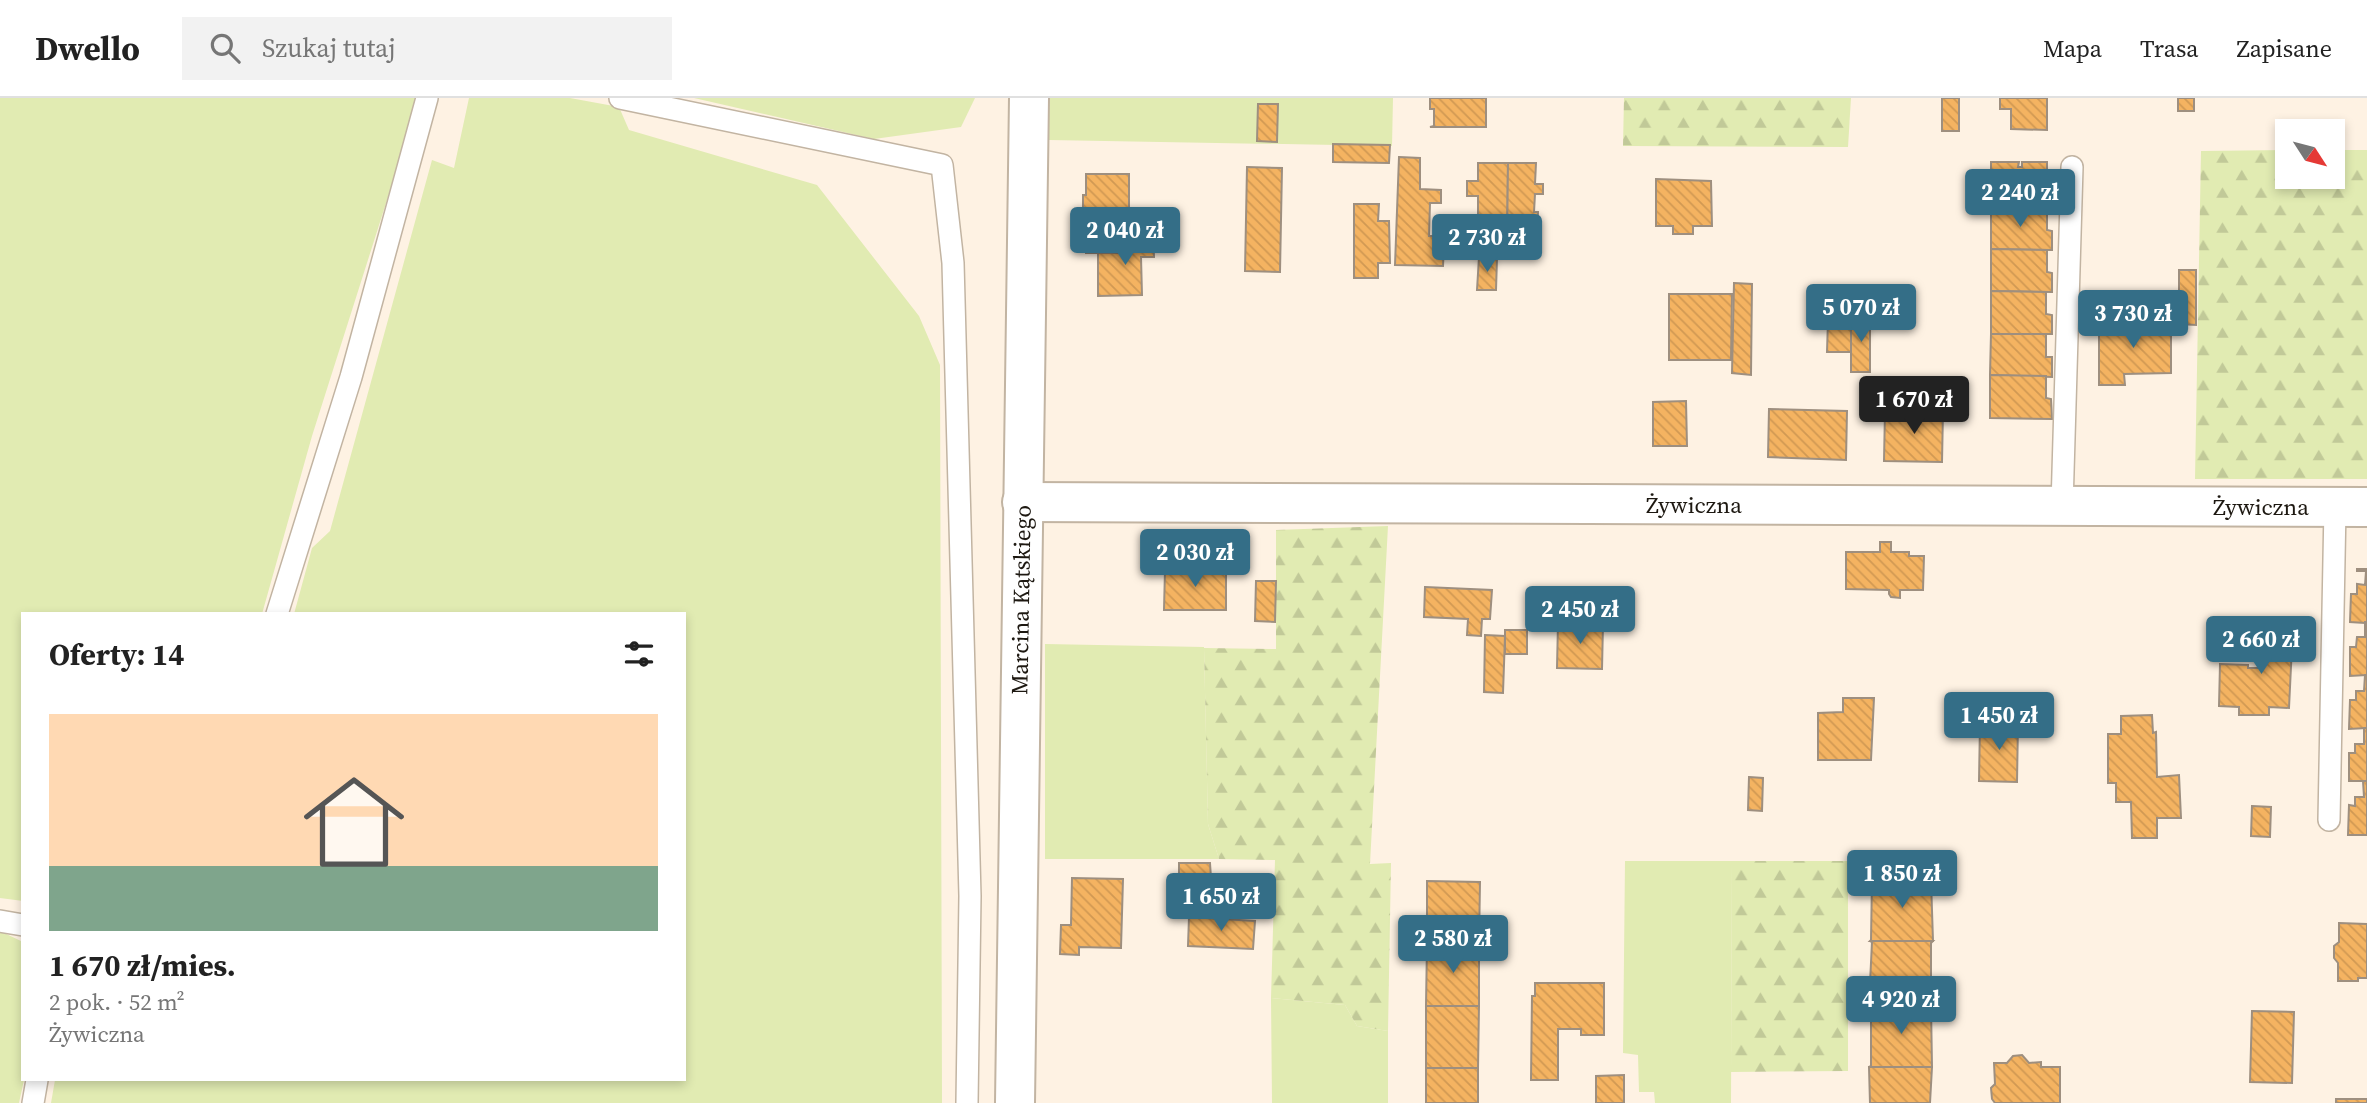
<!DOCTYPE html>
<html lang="pl">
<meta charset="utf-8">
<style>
body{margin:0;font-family:"Source Serif 4",serif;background:#f2f2f2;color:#222;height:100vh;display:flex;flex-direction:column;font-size:26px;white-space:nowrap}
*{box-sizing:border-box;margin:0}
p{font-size:23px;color:#767676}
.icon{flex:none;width:38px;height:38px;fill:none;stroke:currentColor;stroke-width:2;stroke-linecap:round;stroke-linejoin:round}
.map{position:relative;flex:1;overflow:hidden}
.details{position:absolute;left:21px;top:514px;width:665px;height:469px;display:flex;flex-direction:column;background:#fff;border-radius:0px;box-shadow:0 4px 10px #0003}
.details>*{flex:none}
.needle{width:46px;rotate:126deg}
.fabs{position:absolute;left:2275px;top:21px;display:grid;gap:14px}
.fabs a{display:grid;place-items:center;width:70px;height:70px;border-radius:0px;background:#fff;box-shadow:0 4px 10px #0003;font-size:35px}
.price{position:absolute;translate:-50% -60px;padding:0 16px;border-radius:7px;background:#346e87;color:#fff;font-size:23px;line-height:46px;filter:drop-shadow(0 2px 4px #0008)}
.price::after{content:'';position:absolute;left:50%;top:42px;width:21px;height:16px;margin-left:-10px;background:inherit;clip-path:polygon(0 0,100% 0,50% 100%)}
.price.on{background:#222;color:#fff}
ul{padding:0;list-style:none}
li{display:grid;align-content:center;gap:14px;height:371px;padding:0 28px}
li+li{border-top:2px solid #e0e0e0}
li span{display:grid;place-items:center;height:217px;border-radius:0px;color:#555}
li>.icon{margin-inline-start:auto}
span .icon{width:126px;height:126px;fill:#fffc;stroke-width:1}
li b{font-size:30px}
h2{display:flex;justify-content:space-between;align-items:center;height:84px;padding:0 28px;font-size:30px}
header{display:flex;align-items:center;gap:42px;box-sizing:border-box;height:98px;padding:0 35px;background:#fff;border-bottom:2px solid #e0e0e0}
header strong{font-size:33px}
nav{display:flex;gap:38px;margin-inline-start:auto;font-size:24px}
.search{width:490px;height:63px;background:#f2f2f2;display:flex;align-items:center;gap:18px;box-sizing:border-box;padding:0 24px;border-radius:0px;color:#767676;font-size:26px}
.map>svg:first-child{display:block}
</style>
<header>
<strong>Dwello</strong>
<div class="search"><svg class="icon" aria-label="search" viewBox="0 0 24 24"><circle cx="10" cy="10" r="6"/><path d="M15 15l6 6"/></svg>Szukaj tutaj</div>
<nav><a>Mapa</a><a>Trasa</a><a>Zapisane</a></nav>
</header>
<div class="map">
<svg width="2367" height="1005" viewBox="0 0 2367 1005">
<defs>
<pattern id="forest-firs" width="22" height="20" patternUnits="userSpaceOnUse" patternTransform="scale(1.75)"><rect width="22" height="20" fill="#e1ebb2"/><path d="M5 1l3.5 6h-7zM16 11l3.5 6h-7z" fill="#c1c998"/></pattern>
<pattern id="building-back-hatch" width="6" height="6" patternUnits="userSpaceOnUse" patternTransform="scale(1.75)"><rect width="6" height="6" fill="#f4b361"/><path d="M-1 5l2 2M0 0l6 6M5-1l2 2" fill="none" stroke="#d19953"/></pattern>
</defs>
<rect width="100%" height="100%" fill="#fef2e3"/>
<!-- green -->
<g fill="#e1ebb2">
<path d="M0,0H415L414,17L312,338L262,516H23V803L0,800Z"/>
<path d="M469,0H570L619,9L629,32L817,87L919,218L940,267L942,1005H51L55,982H684V516H294L312,450L330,433L432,62L454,70Z"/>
<path d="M694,0H975L961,29L874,41Z"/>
<path d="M1049,0H1393L1392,48L1049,42Z"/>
<path d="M1045,546L1204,549L1208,726L1219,761H1045Z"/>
<path d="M1625,763H1732L1731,1005H1655L1654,994H1639L1638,957L1623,955Z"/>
<path d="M0,833L23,844L24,982L19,1005H0Z"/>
<path d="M1271,900L1345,907L1357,928L1388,933V1005H1272Z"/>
</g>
<!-- forest -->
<g fill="url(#forest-firs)">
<path d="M1624,0H1851L1848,49L1623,48Z"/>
<path d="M2287,52V79H2333V52H2367V381H2195L2201,53Z"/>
<path d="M1388,428L1370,766L1391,765L1388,933L1357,928L1345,907L1271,900L1275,762L1219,761L1208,726L1204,550L1276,551V432Z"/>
<path d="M1732,763H1848V973L1731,974Z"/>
</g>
<!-- building -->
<g fill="url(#building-back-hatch)" stroke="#9e8f7f" stroke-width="2">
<path d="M1430,0H1486V29H1430L1434,28V11H1430Z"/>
<rect x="1942" y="0" width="17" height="33"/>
<path d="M2000,0H2047V32L2011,31V11H2000Z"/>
<rect x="2178" y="0" width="16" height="13"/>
<path d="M1258,6H1278L1277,44L1257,43Z"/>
<path d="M1333,46L1390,47L1389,65L1333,64Z"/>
<path d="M1399,59L1420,60V91L1441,92V105H1430L1429,138H1440L1439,146H1444L1443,168L1395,167Z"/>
<path d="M1991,64H2019L2018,69H2022V64H2047V90H2052V110L1991,109Z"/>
<path d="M1478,65H1508L1507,148H1478V98H1467V83H1478Z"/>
<path d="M1508,65H1536L1535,86H1543V96H1535L1534,114H1538L1537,148H1507Z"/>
<path d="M1247,69L1282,70L1280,174L1245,173Z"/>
<path d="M1086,76H1129V155H1086V136H1083V97H1086Z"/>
<path d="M1656,81L1711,83L1712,128H1693V136H1673V128H1656Z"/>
<path d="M1354,106H1379L1378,123H1389L1390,165H1378V180H1354Z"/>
<path d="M1991,109L2047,110V132L2052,133V152L1991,151Z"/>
<path d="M1153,132L1154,159H1141L1142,197L1098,198V155H1129L1130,133Z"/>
<path d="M1991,151L2047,152V174L2052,175V194L1991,193Z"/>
<path d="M1479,159L1497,160L1496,192H1477Z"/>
<path d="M2179,172H2196V227L2179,226Z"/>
<path d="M1734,185L1752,186L1751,277L1732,275Z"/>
<path d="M1991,193L2046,194V216L2052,217V236H1991Z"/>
<path d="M1669,196H1732L1731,262H1669Z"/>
<path d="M2124,216H2149V230H2171V275L2124,276L2125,287H2099V229H2124Z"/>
<rect x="1851" y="218" width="19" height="56"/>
<path d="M1828,222H1851V254H1827Z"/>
<path d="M1991,236H2046V259H2052V279L1990,277Z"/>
<path d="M1990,277L2046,278V300L2051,301L2052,321L1990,320Z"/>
<path d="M1686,303L1687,348H1653V304Z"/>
<path d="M1769,311L1847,313L1846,362L1768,359Z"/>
<path d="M1885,313H1943L1942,364L1884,363Z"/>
<path d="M1880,444H1891V454H1909V458H1924L1923,492H1900V500L1891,499L1889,496V492L1846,491V454H1880Z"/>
<path d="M1188,462H1200V472H1226V512H1164L1165,472H1187Z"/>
<path d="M2357,471H2367V524L2365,525L2350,524L2351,496H2357V486L2365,487L2366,473H2357Z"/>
<path d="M1256,483H1276L1275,524L1255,523Z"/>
<path d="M1425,489L1492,492L1490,521H1482L1481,538L1467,537L1468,521L1424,519Z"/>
<path d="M2365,524H2367V577L2350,578V549H2356L2357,539H2365Z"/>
<path d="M1558,525L1603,526L1602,571L1557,570Z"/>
<path d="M2261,526L2293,527L2289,610L2269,609V617H2239V609L2219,608L2220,566L2248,567V570H2260Z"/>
<rect x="1505" y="532" width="22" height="24"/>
<path d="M1485,537L1505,538L1503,595L1484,594Z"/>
<path d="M2365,577H2367V630L2349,631L2350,602H2356V593H2364Z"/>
<path d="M1843,600H1874L1871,662H1818V615L1843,614Z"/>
<path d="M2152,617L2153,635L2156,634L2157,679L2179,677L2181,720H2157V740H2132L2131,704H2116V685H2108V636H2121V618Z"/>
<path d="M1980,625H2018L2017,684L1979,683Z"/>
<path d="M2364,630H2367V683H2349V655H2355V646H2364Z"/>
<path d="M1749,679L1763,680L1762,713L1748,712Z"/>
<path d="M2363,683H2367V737H2348L2349,707L2355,708V699H2364Z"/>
<path d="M2252,708L2271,709L2270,739L2251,738Z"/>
<path d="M1179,765H1210L1211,780H1179Z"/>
<path d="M1072,780L1123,781L1121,850L1079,849V857L1060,856L1061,827H1071Z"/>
<path d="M1870,780H1933L1931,782L1933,843H1870L1871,842L1872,782Z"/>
<path d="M1427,783L1480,784L1479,846H1427Z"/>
<path d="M1189,819L1255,823L1253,851L1188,848Z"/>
<path d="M2339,825L2367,826V880H2358V883H2338V865L2334,860V848L2339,844Z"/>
<path d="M1870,843H1933L1931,845V905L1933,906H1869L1872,844Z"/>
<path d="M1427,846H1479V908H1426Z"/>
<path d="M1535,885H1604V937H1581V931H1558V982H1531L1532,898H1535Z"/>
<path d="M1869,906H1933L1931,908L1932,969H1869L1871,968V907Z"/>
<path d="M1426,908H1479L1478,970H1426Z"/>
<path d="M2252,913L2294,914L2292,985L2250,984Z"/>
<path d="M2022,957L2029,965L2041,964V969H2060V1005H1995L1992,1001L1991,990L1995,986L1994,965H2007L2013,958Z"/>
<path d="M1869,969H1932L1930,1005H1870Z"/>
<rect x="1426" y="970" width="52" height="35"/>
<path d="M1624,977V1005H1596V978Z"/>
<rect x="2336" y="1001" width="31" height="4"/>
</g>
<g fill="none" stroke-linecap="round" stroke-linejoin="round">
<defs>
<g id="service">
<path d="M620,0L942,67L953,165L970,798L967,1005"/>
<path d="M2062,408L2072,69"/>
<path d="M277,516L351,279L427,0"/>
<path d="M2329,722L2335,409"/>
<path d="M0,823L23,827"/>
<path d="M33,1005L37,982"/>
</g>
<g id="minor">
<path d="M1022,404L2367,409"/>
<path d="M1015,1005L1029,0"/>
</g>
</defs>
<!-- service casing -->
<use href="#service" stroke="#c2b4a2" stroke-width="24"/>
<!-- minor casing -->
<use href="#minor" stroke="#c2b4a2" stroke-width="42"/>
<!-- service -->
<use href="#service" stroke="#fff" stroke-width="21"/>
<!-- minor -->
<use href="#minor" stroke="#fff" stroke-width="38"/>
</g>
<g text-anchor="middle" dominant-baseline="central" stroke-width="5" stroke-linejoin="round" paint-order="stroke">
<!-- street labels -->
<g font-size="23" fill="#1d1811" stroke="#fff">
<text x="1694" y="407">Żywiczna</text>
<text x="2261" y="409">Żywiczna</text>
<text transform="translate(1021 502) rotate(-89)">Marcina Kątskiego</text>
</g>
</g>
</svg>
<div class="fabs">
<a><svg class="needle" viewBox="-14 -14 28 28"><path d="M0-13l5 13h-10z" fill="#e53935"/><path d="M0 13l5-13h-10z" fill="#767676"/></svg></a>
</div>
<b class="price" style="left:2020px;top:131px">2 240 zł</b>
<b class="price" style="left:1125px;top:169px">2 040 zł</b>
<b class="price" style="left:1487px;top:176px">2 730 zł</b>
<b class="price" style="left:1861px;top:246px">5 070 zł</b>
<b class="price" style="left:2133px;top:252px">3 730 zł</b>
<b class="price on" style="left:1914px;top:338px">1 670 zł</b>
<b class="price" style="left:1195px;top:491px">2 030 zł</b>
<b class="price" style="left:1580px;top:548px">2 450 zł</b>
<b class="price" style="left:2261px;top:578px">2 660 zł</b>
<b class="price" style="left:1999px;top:654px">1 450 zł</b>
<b class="price" style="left:1902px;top:812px">1 850 zł</b>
<b class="price" style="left:1221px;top:835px">1 650 zł</b>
<b class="price" style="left:1453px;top:877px">2 580 zł</b>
<b class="price" style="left:1901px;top:938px">4 920 zł</b>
<section class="details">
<h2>Oferty: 14<svg class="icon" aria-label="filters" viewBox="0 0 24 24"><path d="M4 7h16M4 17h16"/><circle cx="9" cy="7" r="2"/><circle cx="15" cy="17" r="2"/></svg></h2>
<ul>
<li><span style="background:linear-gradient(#ffd9b3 70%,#7fa58c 0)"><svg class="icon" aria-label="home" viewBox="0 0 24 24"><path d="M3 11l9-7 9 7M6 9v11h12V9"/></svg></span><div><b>1 670 zł/mies.</b><p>2 pok. · 52 m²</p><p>Żywiczna</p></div></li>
</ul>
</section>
</div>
